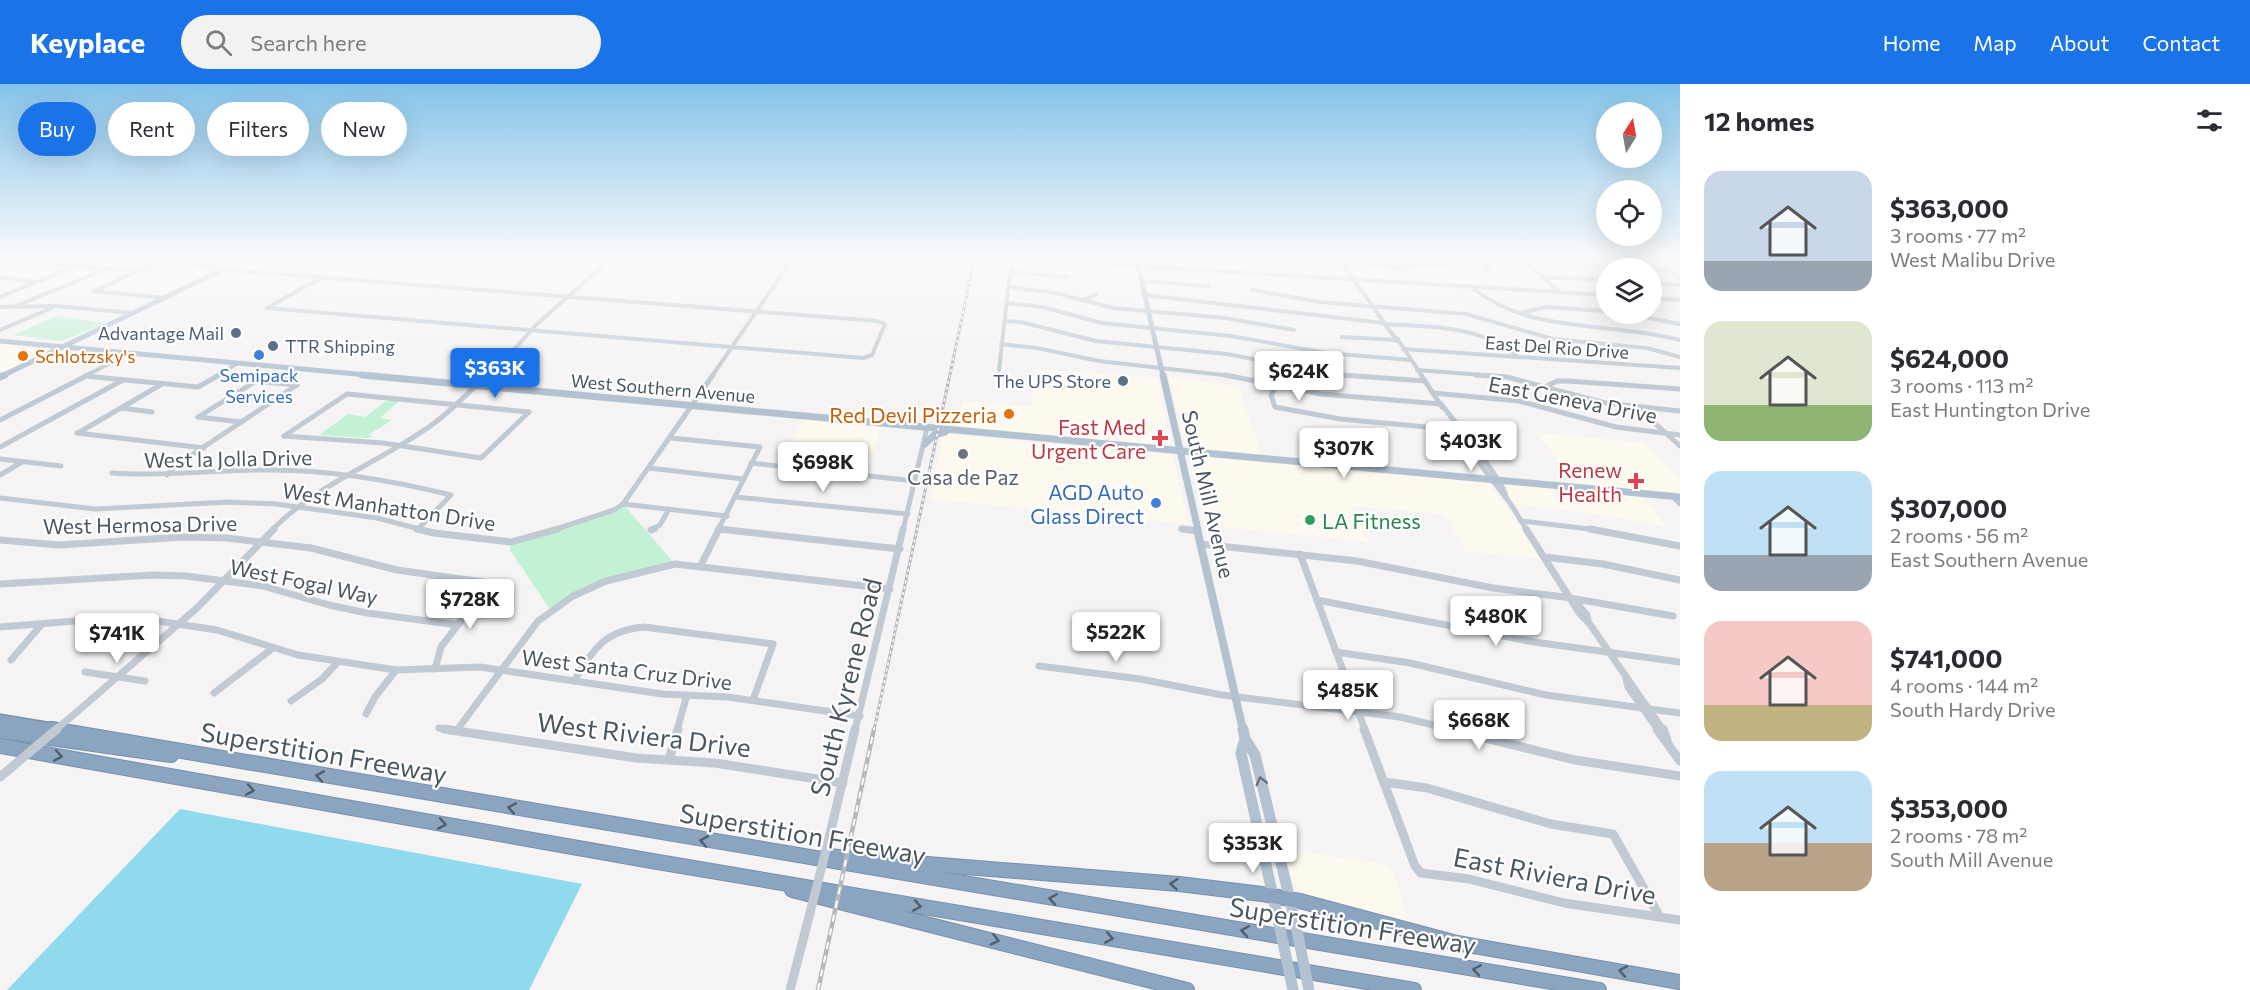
<!DOCTYPE html>
<meta charset="utf-8">
<style>
body{margin:0;font-family:Commissioner,sans-serif;background:#f2f2f3;color:#2b2b33;height:100vh;display:flex;flex-direction:column;font-size:22px;white-space:nowrap}
*{box-sizing:border-box;margin:0}
p{font-size:20px;color:#7c7c81}
.icon{flex:none;width:33px;height:33px;fill:none;stroke:currentColor;stroke-width:2;stroke-linecap:round;stroke-linejoin:round}
.map{position:relative;flex:1;overflow:hidden}
.panel{display:flex;flex-direction:column;background:#fff;width:570px}
.panel>*{flex:none}
.guide{position:absolute;left:18px;top:18px;width:570px;height:54px;display:flex;gap:12px}
.needle{width:39px;rotate:11deg}
.tools{position:absolute;left:1596px;top:18px;display:grid;gap:12px}
.tools a{display:grid;place-items:center;width:66px;height:66px;border-radius:50%;background:#fff;box-shadow:0 6px 24px #0002;font-size:30px}
.price{position:absolute;translate:-50% -51px;padding:0 14px;border-radius:6px;background:#fff;color:#222;font-size:20px;line-height:39px;filter:drop-shadow(0 2px 3px #0008)}
.price::after{content:'';position:absolute;left:50%;top:36px;width:18px;height:14px;margin-left:-9px;background:inherit;clip-path:polygon(0 0,100% 0,50% 100%)}
.price.on{background:#1a73e8;color:#fff}
ul{padding:0;list-style:none}
li{display:flex;align-items:center;gap:18px;height:150px;padding:0 24px}
li span{display:grid;place-items:center;flex:none;width:168px;height:120px;border-radius:18px;color:#555}
li>.icon{margin-inline-start:auto}
span .icon{width:72px;height:72px;fill:#fffc;stroke-width:1}
li b{font-size:26px}
h2{display:flex;justify-content:space-between;align-items:center;height:72px;padding:0 24px;font-size:26px}
.pill{padding:0 21px;border-radius:27px;background:#fff;box-shadow:0 6px 24px #0002;font-size:21px;line-height:54px}
.pill.on{background:#1a73e8;color:#fff}
header{display:flex;align-items:center;gap:36px;box-sizing:border-box;height:84px;padding:0 30px;background:#1a73e8;color:#fff}
header strong{font-size:28px}
nav{display:flex;gap:33px;margin-inline-start:auto;font-size:21px}
.search{width:420px;height:54px;background:#f2f2f3;display:flex;align-items:center;gap:15px;box-sizing:border-box;padding:0 21px;border-radius:33px;color:#7c7c81;font-size:22px}
main{display:flex;flex:1;min-height:0}
.map>svg:first-child{display:block}
</style>
<header>
<strong>Keyplace</strong>
<div class="search"><svg class="icon" aria-label="search" viewBox="0 0 24 24"><circle cx="10" cy="10" r="6"/><path d="M15 15l6 6"/></svg>Search here</div>
<nav><a>Home</a><a>Map</a><a>About</a><a>Contact</a></nav>
</header>
<main>
<div class="map">
<svg width="1680" height="906" viewBox="0 0 1680 906">
<rect width="100%" height="100%" fill="#f5f3f3"/>
<!-- commercial -->
<g fill="#fdf9ef">
<path d="M0,260L47,265L48,266L0,289Z"/>
<path d="M1034,285L1158,294L1170,361L958,344L963,317L1032,323Z"/>
<path d="M1169,294L1218,299L1239,304L1262,371L1186,363Z"/>
<path d="M803,336L882,343L870,376L790,368L787,366Z"/>
<path d="M1535,348L1644,359L1680,394V409L1577,399Z"/>
<path d="M943,350L1172,371L1189,440L930,415Z"/>
<path d="M1192,372L1486,398L1491,401L1540,471V475L1465,467L1445,431L1433,429L1351,422L1368,458L1204,441L1189,374Z"/>
<path d="M1505,400L1642,412L1668,444L1611,432L1514,420L1503,402Z"/>
<path d="M1282,764L1387,781L1393,786L1410,842L1309,812L1294,801Z"/>
</g>
<!-- green -->
<g fill="#c3f1d5">
<path d="M56,232L105,239L62,257L13,251Z"/>
<path d="M386,317H399L380,334L392,336L368,351L372,353L368,354L319,351L348,330L365,333Z"/>
<path d="M623,420L675,480L613,495L551,527L510,466L511,458L614,426Z"/>
</g>
<!-- water -->
<path fill="#90daee" d="M180,725L582,800L529,906H7Z"/>
<g fill="none" stroke-linecap="round" stroke-linejoin="round">
<defs>
<path id="highway-far1" d="M0,636L60,646"/>
<g id="highway">
<path d="M51,645L1599,906"/>
<path d="M0,647L171,671"/>
<path d="M0,662L652,777L1414,906"/>
<path d="M827,772L1179,800L1262,810L1300,817L1457,859L1680,898"/>
<path d="M792,806L1187,906"/>
</g>
</defs>
<!-- highway-far1 casing -->
<use href="#highway-far1" stroke="#7690ad" stroke-width="13"/>
<!-- highway casing -->
<use href="#highway" stroke="#7690ad" stroke-width="16"/>
<!-- minor-far3 -->
<g stroke="#c1cad2" stroke-width="4">
<path d="M118,173L179,178L228,186L877,237L885,240L872,271L863,274L267,224"/>
<path d="M990,173L1606,211"/>
<path d="M1163,173V175L1231,180"/>
<path d="M1274,173L1397,183L1482,179L1529,181"/>
<path d="M1338,173L1397,257"/>
<path d="M1520,173L1560,208"/>
<path d="M1654,173L1680,195"/>
<path d="M0,176L138,187"/>
<path d="M1526,178L1630,184"/>
<path d="M1482,179L1491,188"/>
<path d="M1092,180L1093,175L1097,173"/>
<path d="M1652,186L1668,187"/>
<path d="M1010,188L1066,193"/>
<path d="M0,193L34,198"/>
<path d="M1542,193L1606,196"/>
<path d="M1141,197L1209,202"/>
<path d="M1652,199L1680,201"/>
<path d="M1008,203L1056,209L1113,224L1225,234L1294,246"/>
<path d="M1471,203C1530,251 1609,237 1680,256"/>
<path d="M1252,206L1320,218L1466,230L1553,255L1647,264L1680,273"/>
<path d="M94,207L165,214"/>
<path d="M94,207L151,181"/>
<path d="M1145,211L1384,239"/>
<path d="M0,213L89,177"/>
<path d="M1652,214L1680,216"/>
<path d="M1084,216L1096,211"/>
<path d="M1007,219L1042,223L1102,239L1231,252L1326,269L1411,276"/>
<path d="M16,222L103,186"/>
<path d="M0,223L56,222L134,229"/>
<path d="M267,224L321,194"/>
<path d="M1521,229L1546,223L1606,227"/>
<path d="M1629,230L1680,240"/>
<path d="M1005,237L1021,238L1096,257L1227,270L1289,282"/>
<path d="M1385,240C1432,243 1480,241 1518,273"/>
<path d="M0,246L52,224"/>
<path d="M1342,253L1396,256"/>
<path d="M1397,254L1422,292"/>
<path d="M1001,260L1037,264L1099,277L1232,292"/>
<path d="M1403,265L1680,284"/>
<path d="M999,286L1010,188L1015,175"/>
<path d="M1417,286L1496,292"/>
<path d="M1342,291L1357,292"/>
<path d="M85,292L130,269"/>
<path d="M216,292L238,279"/>
<path d="M285,292L297,284"/>
<path d="M486,292L510,270L537,240L613,173"/>
<path d="M712,292L794,173"/>
</g>
<!-- minor-far2 -->
<g stroke="#c1cad2" stroke-width="5">
<path d="M1225,291L1321,310L1441,320"/>
<path d="M1342,291L1425,297"/>
<path d="M1421,291L1442,323"/>
<path d="M1476,291L1507,293L1605,319L1680,327"/>
<path d="M85,292L198,303L219,291"/>
<path d="M275,299L287,291"/>
<path d="M1277,301L1271,311L1275,323L1340,335L1459,346"/>
<path d="M1547,302L1557,297H1568L1680,305"/>
<path d="M1433,309L1519,317L1616,343L1680,351"/>
<path d="M1441,320C1453,336 1505,398 1506,413"/>
<path d="M121,324L152,328"/>
<path d="M1638,324L1680,362"/>
<path d="M198,333L256,297L297,301"/>
<path d="M198,333L241,338"/>
<path d="M0,336L88,291"/>
<path d="M77,349L204,364"/>
<path d="M78,349L162,300"/>
<path d="M284,352L383,359L481,374L529,328"/>
<path d="M284,352L347,310L529,328"/>
<path d="M671,354L760,363L718,446"/>
<path d="M0,363L123,296"/>
<path d="M0,375L61,382"/>
<path d="M1482,378L1480,380L1510,419L1527,446"/>
<path d="M751,379L915,397"/>
<path d="M649,384L743,395"/>
<path d="M112,389C163,393 213,386 264,386C327,385 390,396 451,411L418,445"/>
<path d="M0,391L22,378"/>
<path d="M167,391L175,382L297,301"/>
<path d="M1672,412L1680,420"/>
<path d="M735,413L908,430"/>
<path d="M0,414L95,425L229,418L276,420L377,434L423,446"/>
<path d="M623,420L727,432"/>
<path d="M1521,437L1598,446"/>
<path d="M719,445L728,446"/>
<path d="M1182,445L1190,446"/>
<path d="M272,446C318,399 381,378 433,340C452,326 470,307 487,291"/>
<path d="M553,446L614,426L623,420L713,291"/>
<path d="M651,446L660,441L669,425"/>
<path d="M903,446L927,344"/>
</g>
<!-- minor-far1 -->
<g stroke="#c1cad2" stroke-width="7">
<path d="M417,445L434,449L511,458L558,445"/>
<path d="M719,445L900,465"/>
<path d="M1182,445L1198,447"/>
<path d="M1526,445L1580,530L1589,539L1663,646"/>
<path d="M1590,445L1680,462"/>
<path d="M651,446L654,445"/>
<path d="M0,456L59,461L184,453L227,454L311,464L397,486L490,499L441,563L435,585"/>
<path d="M1201,460L1357,477L1493,504L1564,513L1673,532"/>
<path d="M1300,470L1365,646"/>
<path d="M1545,473L1603,480L1680,496"/>
<path d="M701,481L719,445"/>
<path d="M0,500L153,491L186,492L263,502L329,521L367,529L458,541"/>
<path d="M1317,516L1534,558L1680,578"/>
<path d="M1575,517L1587,531L1588,538"/>
<path d="M0,543L113,534L144,535L217,546L298,571L396,586L480,583L662,610L728,613L860,632"/>
<path d="M1336,568L1410,579L1546,611L1680,629"/>
<path d="M11,576L42,540"/>
<path d="M1039,582L1140,595L1222,611L1400,633L1454,646"/>
<path d="M85,588L145,597"/>
<path d="M1626,595L1628,603L1658,646"/>
<path d="M574,597C594,565 603,547 644,543L773,560L753,616"/>
<path d="M214,609L273,564"/>
<path d="M291,617L322,595L338,578"/>
<path d="M366,630L375,613L396,586"/>
<path d="M71,633L197,524L274,445"/>
<path d="M439,644L454,646"/>
<path d="M457,646L538,537L573,512L606,497L675,480L890,505"/>
<path d="M677,646L687,611"/>
<path d="M855,646L903,445"/>
</g>
<!-- minor -->
<g stroke="#c1cad2" stroke-width="9">
<path d="M444,645L636,674L715,679L843,699"/>
<path d="M1364,645L1415,782L1421,789L1469,795L1564,819L1680,836"/>
<path d="M1448,645L1575,676L1680,692"/>
<path d="M1657,645L1680,677"/>
<path d="M1663,645L1667,656"/>
<path d="M669,676L678,645"/>
<path d="M0,693L13,682"/>
<path d="M1384,698L1427,704L1551,740L1613,750L1660,833"/>
<path d="M830,750L855,645"/>
<path d="M790,906L810,829"/>
</g>
<!-- major-far3 -->
<g stroke="#b3c2d1" stroke-width="5">
<path d="M1136,173L1163,292"/>
<path d="M0,257L378,292"/>
<path d="M2,292L249,173"/>
</g>
<!-- major-far2 -->
<g stroke="#b3c2d1" stroke-width="7">
<path d="M362,291L1680,413"/>
<path d="M1163,291L1198,446"/>
<path d="M0,293L5,291"/>
<path d="M925,360L934,351L945,348"/>
</g>
<!-- major-far1 -->
<path stroke="#b3c2d1" stroke-width="8" d="M1197,445L1243,646"/>
<!-- major -->
<g stroke="#b3c2d1" stroke-width="11">
<path d="M1243,645L1245,655L1255,671L1295,837"/>
<path d="M1245,655L1241,669L1278,835"/>
</g>
<!-- highway-far1 -->
<use href="#highway-far1" stroke="#8ba5c1" stroke-width="10"/>
<!-- highway -->
<use href="#highway" stroke="#8ba5c1" stroke-width="14"/>
<defs>
<path id="rail-far1" d="M874,646L975,173"/>
<path id="rail" d="M818,906L874,645"/>
</defs>
<!-- rail-far1 casing -->
<use href="#rail-far1" stroke="#b5b8bd" stroke-width="3"/>
<!-- rail casing -->
<use href="#rail" stroke="#b5b8bd" stroke-width="4.5"/>
<!-- rail-far1 -->
<use href="#rail-far1" stroke="#fff" stroke-width="1.5" stroke-dasharray="3" stroke-linecap="butt"/>
<!-- rail -->
<use href="#rail" stroke="#fff" stroke-width="2" stroke-dasharray="7" stroke-linecap="butt"/>
<!-- minor-bridge-far1 -->
<path stroke="#c1cad2" stroke-width="7" d="M55,646L71,633"/>
<!-- minor-bridge -->
<g stroke="#c1cad2" stroke-width="9">
<path d="M13,682L57,645"/>
<path d="M810,829L830,750"/>
</g>
<!-- major-bridge -->
<g stroke="#b3c2d1" stroke-width="11">
<path d="M1278,835L1293,906"/>
<path d="M1295,837L1309,906"/>
</g>
</g>
<!-- one-way arrows -->
<defs><path id="oneway-chevron" d="M-2-3.5L2.5 0L-2 3.5" fill="none" stroke-width="1.6" stroke-linecap="round" stroke-linejoin="round" transform="scale(1.5)"/></defs>
<g stroke="#505e6b">
<use href="#oneway-chevron" transform="translate(58 672) rotate(10)"/>
<use href="#oneway-chevron" transform="translate(320 692) rotate(-170)"/>
<use href="#oneway-chevron" transform="translate(250 706) rotate(10)"/>
<use href="#oneway-chevron" transform="translate(512 724) rotate(-170)"/>
<use href="#oneway-chevron" transform="translate(442 740) rotate(10)"/>
<use href="#oneway-chevron" transform="translate(704 757) rotate(-170)"/>
<use href="#oneway-chevron" transform="translate(1174 800) rotate(-175)"/>
<use href="#oneway-chevron" transform="translate(1053 815) rotate(-171)"/>
<use href="#oneway-chevron" transform="translate(917 822) rotate(10)"/>
<use href="#oneway-chevron" transform="translate(1245 847) rotate(-171)"/>
<use href="#oneway-chevron" transform="translate(1109 854) rotate(10)"/>
<use href="#oneway-chevron" transform="translate(995 856) rotate(14)"/>
<use href="#oneway-chevron" transform="translate(1477 886) rotate(-171)"/>
<use href="#oneway-chevron" transform="translate(1623 887) rotate(-170)"/>
</g>
<use stroke="#64717d" href="#oneway-chevron" transform="translate(1261 697) rotate(-104)"/>
<!-- sky -->
<linearGradient id="sky" x2="0" y2="1"><stop stop-color="#85c3ea"/><stop offset="0.58" stop-color="#fafafa"/><stop offset="1" stop-color="#fafafa" stop-opacity="0"/></linearGradient>
<rect width="1680" height="300" fill="url(#sky)"/>
<!-- markers -->
<g fill="#5c6f8a" stroke="#fff" stroke-width="2">
<circle cx="236" cy="249" r="6"/>
<circle cx="273" cy="262" r="6"/>
<circle cx="1123" cy="297" r="6"/>
</g>
<g fill="#3f7fe0" stroke="#fff" stroke-width="2">
<circle cx="259" cy="271" r="6"/>
<circle cx="1156" cy="419" r="6"/>
</g>
<g fill="#e8710a" stroke="#fff" stroke-width="2">
<circle cx="23" cy="272" r="6"/>
<circle cx="1009" cy="330" r="6"/>
</g>
<g fill="#e0444e" stroke="#fff" stroke-width="2">
<path d="M1157 345h6v6h6v6h-6v6h-6v-6h-6v-6h6z"/>
<path d="M1633 388h6v6h6v6h-6v6h-6v-6h-6v-6h6z"/>
</g>
<circle fill="#6b7280" stroke="#fff" stroke-width="2" cx="963" cy="370" r="6"/>
<circle fill="#2e9e5b" stroke="#fff" stroke-width="2" cx="1310" cy="436" r="6"/>
<g text-anchor="middle" dominant-baseline="central" stroke-width="4.5" stroke-linejoin="round" paint-order="stroke">
<!-- far-service labels -->
<g font-size="18" fill="#4e5e75" stroke="#fff" text-anchor="end">
<text x="224" y="249">Advantage Mail</text>
<text x="285" y="262" text-anchor="start">TTR Shipping</text>
<text x="1111" y="297">The UPS Store</text>
</g>
<!-- far-street labels -->
<g font-size="18" fill="#4a5661" stroke="#fff">
<text transform="translate(1557 263) rotate(4)">East Del Rio Drive</text>
<text transform="translate(663 304) rotate(5)">West Southern Avenue</text>
</g>
<!-- far-food labels -->
<g font-size="18" fill="#c56008" stroke="#fff" text-anchor="start">
<text x="35" y="272">Schlotzsky's</text>
</g>
<!-- far-shop labels -->
<g font-size="18" fill="#366cbe" stroke="#fff">
<text x="259" y="291">Semipack<tspan x="259" dy="21">Services</tspan></text>
</g>
<!-- street labels -->
<g font-size="21" fill="#4a5661" stroke="#fff">
<text transform="translate(1573 315) rotate(11)">East Geneva Drive</text>
<text transform="translate(228 374) rotate(-1)">West la Jolla Drive</text>
<text transform="translate(1209 410) rotate(77)">South Mill Avenue</text>
<text transform="translate(389 422) rotate(9)">West Manhatton Drive</text>
<text transform="translate(140 440) rotate(-1)">West Hermosa Drive</text>
<text transform="translate(304 497) rotate(12)">West Fogal Way</text>
<text transform="translate(627 585) rotate(7)">West Santa Cruz Drive</text>
</g>
<!-- food labels -->
<g font-size="21" fill="#c56008" stroke="#fff" text-anchor="end">
<text x="997" y="330">Red Devil Pizzeria</text>
</g>
<!-- health labels -->
<g font-size="21" fill="#be3a42" stroke="#fff" text-anchor="end">
<text x="1146" y="342">Fast Med<tspan x="1146" dy="24">Urgent Care</tspan></text>
<text x="1622" y="385">Renew<tspan x="1622" dy="24">Health</tspan></text>
</g>
<!-- worship labels -->
<g font-size="21" fill="#5b616d" stroke="#fff">
<text x="963" y="392">Casa de Paz</text>
</g>
<!-- shop labels -->
<g font-size="21" fill="#366cbe" stroke="#fff" text-anchor="end">
<text x="1144" y="407">AGD Auto<tspan x="1144" dy="24">Glass Direct</tspan></text>
</g>
<!-- leisure labels -->
<g font-size="21" fill="#27864d" stroke="#fff" text-anchor="start">
<text x="1322" y="436">LA Fitness</text>
</g>
<!-- near-street labels -->
<g font-size="26" fill="#4a5661" stroke="#fff">
<text transform="translate(845 603) rotate(-76)">South Kyrene Road</text>
<text transform="translate(644 650) rotate(7)">West Riviera Drive</text>
<text transform="translate(324 668) rotate(10)">Superstition Freeway</text>
<text transform="translate(803 749) rotate(10)">Superstition Freeway</text>
<text transform="translate(1555 791) rotate(11)">East Riviera Drive</text>
<text transform="translate(1353 841) rotate(9)">Superstition Freeway</text>
</g>
</g>
</svg>
<div class="tools">
<a><svg class="needle" viewBox="-14 -14 28 28"><path d="M0-13l5 13h-10z" fill="#e53935"/><path d="M0 13l5-13h-10z" fill="#7c7c81"/></svg></a>
<a><svg class="icon" aria-label="locate" viewBox="0 0 24 24"><circle cx="12" cy="12" r="6"/><path d="M12 2v4M12 18v4M2 12h4M18 12h4"/></svg></a>
<a><svg class="icon" aria-label="layers" viewBox="0 0 24 24"><path d="M12 4l9 5-9 5-9-5zM3 14l9 5 9-5"/></svg></a>
</div>
<b class="price on" style="left:495px;top:315px">$363K</b>
<b class="price" style="left:1299px;top:318px">$624K</b>
<b class="price" style="left:1471px;top:388px">$403K</b>
<b class="price" style="left:1344px;top:395px">$307K</b>
<b class="price" style="left:823px;top:409px">$698K</b>
<b class="price" style="left:470px;top:546px">$728K</b>
<b class="price" style="left:1496px;top:563px">$480K</b>
<b class="price" style="left:1116px;top:579px">$522K</b>
<b class="price" style="left:117px;top:580px">$741K</b>
<b class="price" style="left:1348px;top:637px">$485K</b>
<b class="price" style="left:1479px;top:667px">$668K</b>
<b class="price" style="left:1253px;top:790px">$353K</b>
<div class="guide">
<a class="pill on">Buy</a>
<a class="pill">Rent</a>
<a class="pill">Filters</a>
<a class="pill">New</a>
</div>
</div>
<section class="panel">
<h2>12 homes<svg class="icon" aria-label="filters" viewBox="0 0 24 24"><path d="M4 7h16M4 17h16"/><circle cx="9" cy="7" r="2"/><circle cx="15" cy="17" r="2"/></svg></h2>
<ul>
<li><span style="background:linear-gradient(#c9d6e8 75%,#9aa5b1 0)"><svg class="icon" aria-label="home" viewBox="0 0 24 24"><path d="M3 11l9-7 9 7M6 9v11h12V9"/></svg></span><div><b>$363,000</b><p>3 rooms · 77 m²</p><p>West Malibu Drive</p></div></li>
<li><span style="background:linear-gradient(#dfe7d0 70%,#8fb573 0)"><svg class="icon" aria-label="home" viewBox="0 0 24 24"><path d="M3 11l9-7 9 7M6 9v11h12V9"/></svg></span><div><b>$624,000</b><p>3 rooms · 113 m²</p><p>East Huntington Drive</p></div></li>
<li><span style="background:linear-gradient(#bfe0f5 70%,#9aa5b1 0)"><svg class="icon" aria-label="home" viewBox="0 0 24 24"><path d="M3 11l9-7 9 7M6 9v11h12V9"/></svg></span><div><b>$307,000</b><p>2 rooms · 56 m²</p><p>East Southern Avenue</p></div></li>
<li><span style="background:linear-gradient(#f6c9c9 70%,#c2b280 0)"><svg class="icon" aria-label="home" viewBox="0 0 24 24"><path d="M3 11l9-7 9 7M6 9v11h12V9"/></svg></span><div><b>$741,000</b><p>4 rooms · 144 m²</p><p>South Hardy Drive</p></div></li>
<li><span style="background:linear-gradient(#bfe0f5 60%,#b9a48a 0)"><svg class="icon" aria-label="home" viewBox="0 0 24 24"><path d="M3 11l9-7 9 7M6 9v11h12V9"/></svg></span><div><b>$353,000</b><p>2 rooms · 78 m²</p><p>South Mill Avenue</p></div></li>
</ul>
</section>
</main>
